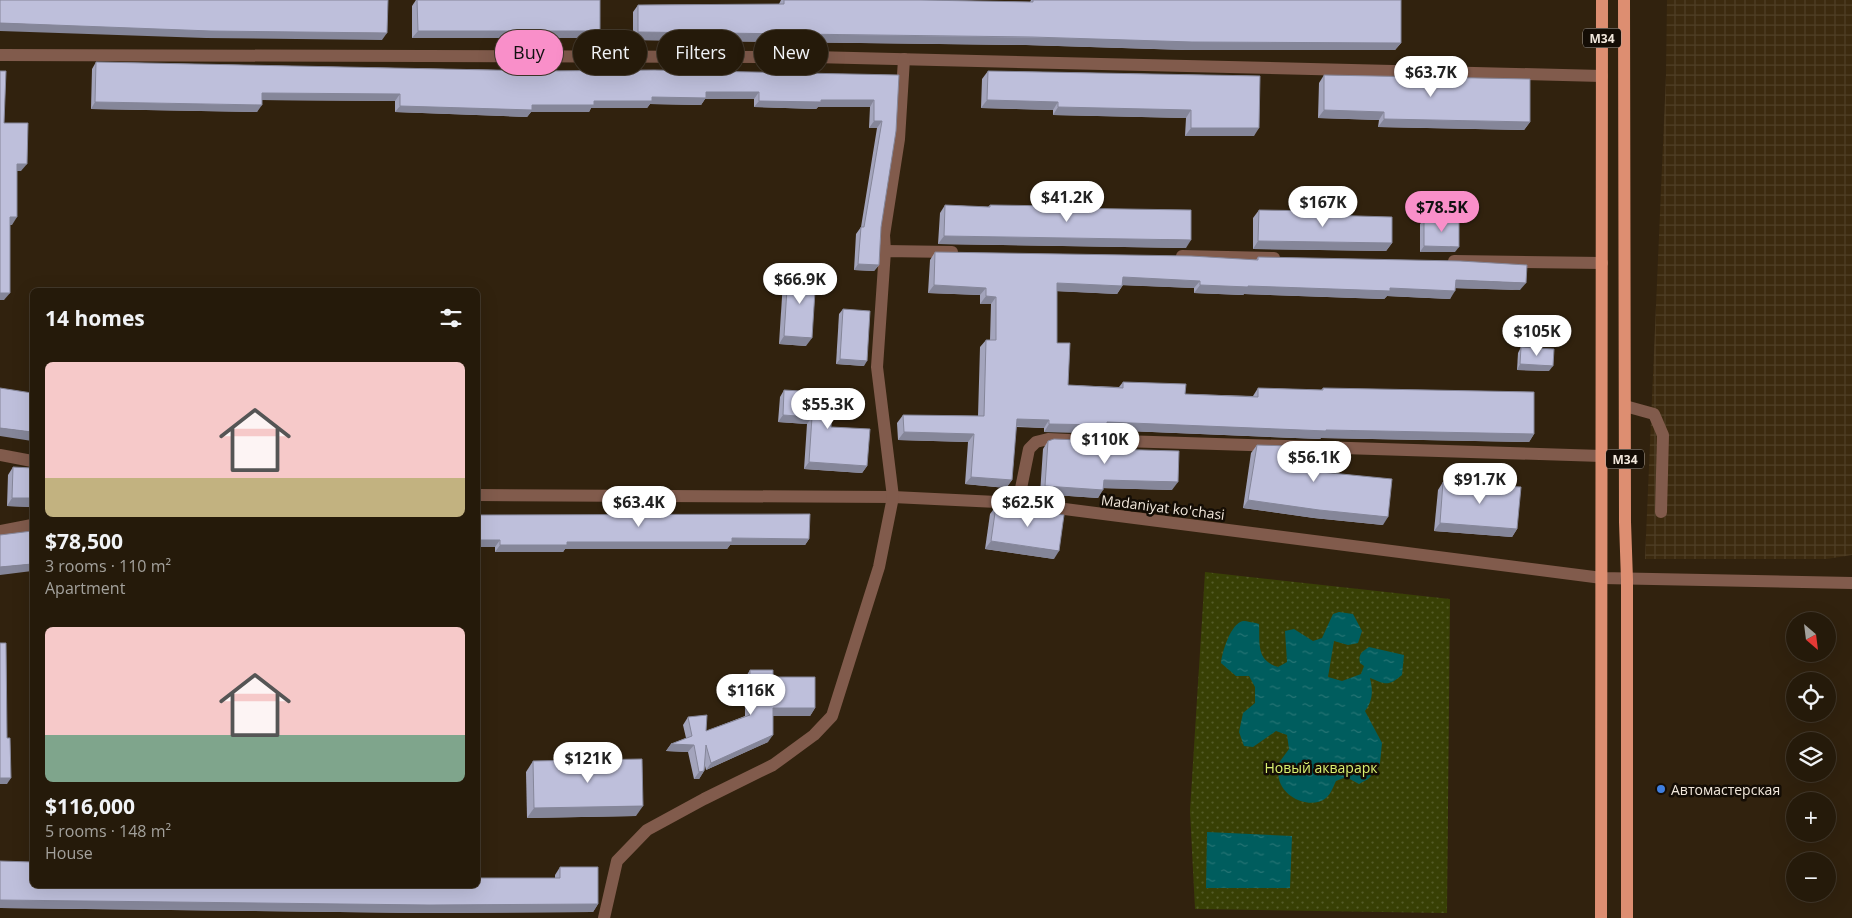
<!DOCTYPE html>
<meta charset="utf-8">
<style>
body{margin:0;font-family:"Open Sans",sans-serif;background:#2d2313;color:#f1f3f6;height:100vh;display:flex;flex-direction:column;font-size:19px;white-space:nowrap}
*{box-sizing:border-box;margin:0}
p{font-size:16px;color:#a3a19c}
.icon{flex:none;width:28px;height:28px;fill:none;stroke:currentColor;stroke-width:2;stroke-linecap:round;stroke-linejoin:round}
.map{position:relative;flex:1;overflow:hidden}
.panel{position:absolute;left:30px;top:288px;width:450px;height:600px;display:flex;flex-direction:column;background:#251a0a;border-radius:8px;box-shadow:0 5px 20px #0002,0 0 0 1px #42382b}
.panel>*{flex:none}
.banner{position:absolute;left:495px;top:30px;width:475px;height:45px;display:flex;gap:10px}
.needle{width:32px;rotate:152deg}
.controls{position:absolute;left:1786px;top:612px;display:grid;gap:10px}
.controls a{display:grid;place-items:center;width:50px;height:50px;border-radius:50%;background:#251a0a;box-shadow:0 5px 20px #0002,0 0 0 1px #42382b;font-size:25px}
.price{position:absolute;translate:-50% -42px;padding:0 11px;border-radius:18px;background:#fff;color:#222;font-size:16px;line-height:32px;filter:drop-shadow(0 1px 2px #0008)}
.price::after{content:'';position:absolute;left:50%;top:30px;width:15px;height:11px;margin-left:-8px;background:inherit;clip-path:polygon(0 0,100% 0,50% 100%)}
.price.on{background:#f98fc9;color:#111}
ul{padding:0;list-style:none}
li{display:grid;align-content:center;gap:10px;height:265px;padding:0 15px}
li span{display:grid;place-items:center;height:155px;border-radius:8px;color:#555}
li>.icon{margin-inline-start:auto}
span .icon{width:90px;height:90px;fill:#fffc;stroke-width:1}
li b{font-size:21px}
h2{display:flex;justify-content:space-between;align-items:center;height:60px;padding:0 15px;font-size:21px}
.chip{padding:0 18px;border-radius:22px;background:#251a0a;box-shadow:0 5px 20px #0002,0 0 0 1px #42382b;font-size:18px;line-height:45px}
.chip.on{background:#f98fc9;color:#111}
.map>svg:first-child{display:block}
</style>
<div class="map">
<svg width="1852" height="918" viewBox="0 0 1852 918">
<defs>
<pattern id="industrial-grid" width="8" height="8" patternUnits="userSpaceOnUse" patternTransform="scale(1.25)"><rect width="8" height="8" fill="#3c2a0f"/><path d="M0 4h8M4 0v8" fill="none" stroke="#4f3f26"/></pattern>
<pattern id="park-dots" width="8" height="8" patternUnits="userSpaceOnUse" patternTransform="scale(1.25)"><rect width="8" height="8" fill="#384005"/><path d="M2 2h.1M6 6h.1" fill="none" stroke="#555c29" stroke-width="1.8" stroke-linecap="round"/></pattern>
<pattern id="water-ripples" width="26" height="14" patternUnits="userSpaceOnUse" patternTransform="scale(1.25)"><rect width="26" height="14" fill="#005d5e"/><path d="M2 4q2-2 4 0t4 0M15 11q2-2 4 0t4 0" fill="none" stroke="#267474"/></pattern>
</defs>
<rect width="100%" height="100%" fill="#31220e"/>
<!-- industrial -->
<path fill="url(#industrial-grid)" d="M1667,0H1852V555L1827,559H1645L1666,75Z"/>
<!-- park -->
<path fill="url(#park-dots)" d="M1205,572L1450,599L1447,913L1195,909L1190,811Z"/>
<!-- water -->
<g fill="url(#water-ripples)">
<path d="M1339,612L1353,614L1362,631L1358,643L1348,645L1334,641L1328,677L1342,681L1361,674L1364,666L1360,663C1358,654 1362,652 1369,647L1404,655L1402,675C1388,687 1385,684 1370,678C1373,691 1373,700 1365,711L1382,743L1380,763L1376,771L1368,779L1359,784L1346,777L1336,781C1333,787 1331,794 1326,798C1311,810 1283,798 1279,779C1278,775 1278,769 1278,764L1289,749L1287,735L1276,731L1253,747L1244,746L1239,732L1243,713L1255,703V687L1249,676H1236L1221,663C1222,652 1231,623 1243,621C1247,621 1255,623 1259,624C1260,644 1256,660 1278,667L1287,662L1285,631L1294,629L1313,641L1322,638L1333,614Z"/>
<path d="M1207,832L1292,836L1290,888H1206Z"/>
</g>
<g fill="none" stroke-linecap="round" stroke-linejoin="round">
<!-- minor -->
<g stroke="#815b4c" stroke-width="12">
<path d="M0,55L813,57L1602,76"/>
<path d="M885,251L884,235L899,139L904,59"/>
<path d="M1182,256L1274,258"/>
<path d="M1454,261L1602,263"/>
<path d="M1625,406L1654,414L1663,435L1661,512"/>
<path d="M1090,440L1602,456"/>
<path d="M0,455L32,461"/>
<path d="M478,495L893,497L1018,503L1602,578L1852,583"/>
<path d="M1018,503L1029,449L1036,442L1048,439L1070,440"/>
<path d="M0,531L32,525"/>
<path d="M604,918L617,861L647,830L704,799L773,765L814,735L832,716L879,567L893,497L877,367L885,251L952,252"/>
</g>
<!-- major -->
<g stroke="#dd8e71" stroke-width="12">
<path d="M1624,0L1625,522L1627,580V918"/>
<path d="M1601,918L1602,0"/>
</g>
</g>
<!-- wall -->
<g fill="#a3a4bc">
<path d="M416,0H600L595,38H412V6Z"/>
<path d="M781,0H921L1030,2L1031,0H1401V43L1395,50H1186L1026,45L633,40V12L638,5L779,4Z"/>
<path d="M96,62L541,71L899,75L881,227L879,265L874,271L854,270L856,234L861,227L877,128H869L870,107H818L816,109L754,107V99H705L701,105L650,104L647,108H591L589,112H531L527,117L395,112V101L262,100L257,112L91,109L92,69Z"/>
<path d="M988,71L1260,76L1254,136H1185L1186,118L1053,115V110L981,108L982,79Z"/>
<path d="M1324,75L1530,122L1524,130L1378,127L1379,120L1318,118L1319,83Z"/>
<path d="M945,205L988,207L990,205L1058,208L1186,248L938,244L940,213Z"/>
<path d="M1259,210L1323,215L1392,243L1386,251L1253,249V218Z"/>
<path d="M1424,219L1455,252H1420V224Z"/>
<path d="M935,252L1256,260L1258,257L1520,290L1455,288L1450,299L1387,296L1384,299L1244,294L1243,295L1194,293V288L1123,285L1117,294L1057,291V343L1068,385L1119,387L1123,382L1185,394L1253,396L1258,388L1321,390L1323,388L1534,434L1529,442L1321,438L1320,439L1104,430L1102,433L1044,432V428L1016,427L1012,480L1006,488L965,484L968,442L898,440L897,423L903,415L978,416L980,347L986,340H990L991,304H980V295L928,293L930,260Z"/>
<path d="M788,273L806,346L779,344L783,281Z"/>
<path d="M843,309L864,366L836,364L839,314Z"/>
<path d="M1521,347L1549,371L1517,370L1518,353Z"/>
<path d="M784,390L831,427L867,466L862,473L804,469L807,424L778,422L780,397Z"/>
<path d="M1048,441L1106,449L1172,490L1103,488L1098,498L1040,494L1043,449Z"/>
<path d="M1257,445L1321,472L1383,525L1314,518L1243,508L1251,453Z"/>
<path d="M13,467L32,507L7,506L8,475Z"/>
<path d="M1443,482L1517,529L1512,537L1434,531L1438,490Z"/>
<path d="M996,506L1054,559L985,549L990,514Z"/>
<path d="M478,515L809,539L805,545H730L727,549H565L563,552H495V547H478Z"/>
<path d="M750,670L773,677L815,708L810,716H773L768,742L706,770L705,766L704,771L699,779H694L688,752L666,751L671,744L686,738L683,725L688,717L706,731L745,716V678Z"/>
<path d="M533,761L636,816L527,818L526,772Z"/>
<path d="M0,861L32,885H478L555,878V875L560,867L598,904L593,912L424,913L0,908Z"/>
</g>
<!-- shaded-wall -->
<g fill="#858699">
<path d="M0,23L387,33L382,40L206,38L0,31Z"/>
<path d="M418,31H600L595,38H412Z"/>
<path d="M638,32L1401,43L1395,50H1186L1026,45L633,40Z"/>
<path d="M706,92H759L754,99H705L701,105L650,104L647,108H591L589,112H531L527,117L395,112L400,106L532,105L594,101Z"/>
<path d="M262,93L400,94L395,101L257,100Z"/>
<path d="M821,100H874L870,107H818L816,109L754,107L759,101Z"/>
<path d="M987,100L1058,102L1053,110L981,108Z"/>
<path d="M95,102L262,105L257,112L91,109Z"/>
<path d="M1058,107L1191,110L1186,118L1053,115Z"/>
<path d="M1324,110L1384,112L1379,120L1318,118Z"/>
<path d="M1384,119L1530,122L1524,130L1378,127Z"/>
<path d="M874,121H882L877,128H869Z"/>
<path d="M1191,128H1259L1254,136H1185Z"/>
<path d="M17,164H27L21,171H12Z"/>
<path d="M10,217H17L12,225H5Z"/>
<path d="M944,236L1191,240L1186,248L938,244Z"/>
<path d="M1258,241L1392,243L1386,251L1253,249Z"/>
<path d="M1424,246L1459,247L1455,252H1420Z"/>
<path d="M858,264L879,265L874,271L854,270Z"/>
<path d="M1123,277L1200,281L1194,288L1117,285Z"/>
<path d="M1456,280L1526,283L1520,290L1450,288Z"/>
<path d="M1057,283L1122,286L1117,294L1052,291Z"/>
<path d="M934,285L986,288L980,295L928,293Z"/>
<path d="M1200,285L1390,288L1455,291L1450,299L1387,296L1384,299L1244,294L1243,295L1194,293Z"/>
<path d="M0,293H10L4,300H0Z"/>
<path d="M986,296L996,297L991,304H980Z"/>
<path d="M784,336L812,338L806,346L779,344Z"/>
<path d="M840,359L867,361L864,366L836,364Z"/>
<path d="M1520,364L1553,366L1549,371L1517,370Z"/>
<path d="M783,415L812,417L807,424L778,422Z"/>
<path d="M1017,419L1049,420L1044,428L1011,426Z"/>
<path d="M1107,422L1326,430L1534,434L1529,442L1321,438L1320,439L1104,430L1102,433L1044,432L1049,424Z"/>
<path d="M0,428L32,432V441L0,436Z"/>
<path d="M904,432L974,434L968,442L898,440Z"/>
<path d="M809,462L867,466L862,473L804,469Z"/>
<path d="M971,477L1012,480L1006,488L965,484Z"/>
<path d="M1104,480L1178,482L1172,490L1098,488Z"/>
<path d="M1045,486L1103,490L1098,498L1040,494Z"/>
<path d="M12,498H32V507L7,506Z"/>
<path d="M1248,500L1388,517L1383,525L1314,518L1243,508Z"/>
<path d="M1440,523L1517,529L1512,537L1434,531Z"/>
<path d="M732,538L809,539L805,545H730L727,549H565L563,552H495L500,545L567,542Z"/>
<path d="M478,540H500L495,547H478Z"/>
<path d="M991,541L1059,551L1054,559L985,549Z"/>
<path d="M32,564V571L0,575V567Z"/>
<path d="M773,708H815L810,716H768Z"/>
<path d="M773,735L768,742L706,770L711,763Z"/>
<path d="M671,744L694,745L688,752L666,751Z"/>
<path d="M704,771L699,779H694L699,772Z"/>
<path d="M0,778H11L7,784H0Z"/>
<path d="M643,806L636,816L527,818L534,808Z"/>
<path d="M0,900L598,904L593,912L424,913L0,908Z"/>
</g>
<!-- building -->
<g fill="#bebfdb" stroke="#858699">
<path d="M0,0H388L387,33L211,31L0,23Z"/>
<path d="M417,0H600V31H418Z"/>
<path d="M784,0H921L1033,2V0H1401V43L1192,42L1032,37L638,32V5L784,4Z"/>
<path d="M96,62L541,71L654,70L899,75L896,131L881,227L879,265L858,264L861,227H864L882,121H874V100H821V102L759,101V92H706V98L652,97V101H594V105H532V110L400,106V94L262,93V105L95,102Z"/>
<path d="M0,71H6L4,123H28L27,164H17V217H10V293H0Z"/>
<path d="M988,71L1260,76L1259,128H1191V110L1058,107V102L987,100Z"/>
<path d="M1324,75L1530,79V122L1384,119V112L1324,110Z"/>
<path d="M945,205L990,207V205L1058,206V208L1191,210V240L944,236Z"/>
<path d="M1259,210L1323,211V215L1392,217V243L1258,241Z"/>
<path d="M1424,219H1459V247L1424,246Z"/>
<path d="M935,252L1191,256L1258,260V257L1460,261L1527,265L1526,283L1456,280L1455,291L1390,288V291L1248,286V287L1200,285V281L1123,277L1122,286L1057,283V343H1070L1068,385L1123,388V382L1186,384L1185,394L1258,397V388L1323,390V388L1534,392V434L1326,430V431L1107,422V425L1049,424V420L1017,419L1012,480L971,477L974,434L904,432L903,415L984,416L986,340H996V297L986,296V288L934,285Z"/>
<path d="M788,273L816,275L812,338L784,336Z"/>
<path d="M843,309L870,311L867,361L840,359Z"/>
<path d="M1521,347L1554,349L1553,366L1520,364Z"/>
<path d="M0,388L32,393V432L0,428Z"/>
<path d="M784,390L833,393L831,427L870,429L867,466L809,462L812,417L783,415Z"/>
<path d="M1054,439L1106,441V449L1179,451L1178,482L1104,480L1103,490L1045,486L1048,441Z"/>
<path d="M1257,445L1324,447L1321,472L1392,479L1388,517L1319,510L1248,500Z"/>
<path d="M13,467L32,468V498H12Z"/>
<path d="M1443,482L1521,487L1517,529L1440,523Z"/>
<path d="M996,506L1064,515L1059,551L991,541Z"/>
<path d="M810,514L809,539L732,538V542H567V545H500V540H478V515Z"/>
<path d="M32,531V564L0,567V535Z"/>
<path d="M0,643H6L7,738H10L11,778H0Z"/>
<path d="M750,670H773V677H815V708H773V735L711,763L706,745L704,771L699,772L694,745L671,744L692,736L688,717L707,715L706,731L750,715Z"/>
<path d="M642,759L643,806L534,808L533,761Z"/>
<path d="M0,861L32,862V885H478V878H560V867H598V904L429,905L0,900Z"/>
</g>
<!-- markers -->
<circle fill="#3f7fe0" stroke="#140d05" stroke-width="2" cx="1661" cy="789" r="5"/>
<g text-anchor="middle" dominant-baseline="central" stroke-width="5" stroke-linejoin="round" paint-order="stroke">
<!-- shield labels -->
<g fill="#140d05" stroke="#afa69c" stroke-width="1">
<rect x="1583" y="28.5" width="38" height="19" rx="4"/>
<rect x="1606" y="449.5" width="38" height="19" rx="4"/>
</g>
<g font-size="12" font-weight="bold" fill="#f2e8dc">
<text x="1602" y="38">M34</text>
<text x="1625" y="459">M34</text>
</g>
<!-- street labels -->
<g font-size="14" fill="#f2e8dc" stroke="#140d05">
<text transform="translate(1163 507) rotate(7)">Madaniyat ko'chasi</text>
</g>
<!-- park labels -->
<g font-size="14" fill="#daf072" stroke="#140d05">
<text x="1321" y="767">Новый акварарк</text>
</g>
<!-- poi labels -->
<g font-size="14" fill="#f2e8dc" stroke="#140d05" text-anchor="start">
<text x="1671" y="789">Автомастерская</text>
</g>
</g>
</svg>
<div class="controls">
<a><svg class="needle" viewBox="-14 -14 28 28"><path d="M0-13l5 13h-10z" fill="#e53935"/><path d="M0 13l5-13h-10z" fill="#a3a19c"/></svg></a>
<a><svg class="icon" aria-label="locate" viewBox="0 0 24 24"><circle cx="12" cy="12" r="6"/><path d="M12 2v4M12 18v4M2 12h4M18 12h4"/></svg></a>
<a><svg class="icon" aria-label="layers" viewBox="0 0 24 24"><path d="M12 4l9 5-9 5-9-5zM3 14l9 5 9-5"/></svg></a>
<a>+</a>
<a>−</a>
</div>
<b class="price" style="left:1431px;top:98px">$63.7K</b>
<b class="price" style="left:1067px;top:223px">$41.2K</b>
<b class="price" style="left:1323px;top:228px">$167K</b>
<b class="price on" style="left:1442px;top:233px">$78.5K</b>
<b class="price" style="left:800px;top:305px">$66.9K</b>
<b class="price" style="left:1537px;top:357px">$105K</b>
<b class="price" style="left:828px;top:430px">$55.3K</b>
<b class="price" style="left:1105px;top:465px">$110K</b>
<b class="price" style="left:1314px;top:483px">$56.1K</b>
<b class="price" style="left:1480px;top:505px">$91.7K</b>
<b class="price" style="left:639px;top:528px">$63.4K</b>
<b class="price" style="left:1028px;top:528px">$62.5K</b>
<b class="price" style="left:751px;top:716px">$116K</b>
<b class="price" style="left:588px;top:784px">$121K</b>
<div class="banner">
<a class="chip on">Buy</a>
<a class="chip">Rent</a>
<a class="chip">Filters</a>
<a class="chip">New</a>
</div>
<section class="panel">
<h2>14 homes<svg class="icon" aria-label="filters" viewBox="0 0 24 24"><path d="M4 7h16M4 17h16"/><circle cx="9" cy="7" r="2"/><circle cx="15" cy="17" r="2"/></svg></h2>
<ul>
<li><span style="background:linear-gradient(#f6c9c9 75%,#c2b280 0)"><svg class="icon" aria-label="home" viewBox="0 0 24 24"><path d="M3 11l9-7 9 7M6 9v11h12V9"/></svg></span><div><b>$78,500</b><p>3 rooms · 110 m²</p><p>Apartment</p></div></li>
<li><span style="background:linear-gradient(#f6c9c9 70%,#7fa58c 0)"><svg class="icon" aria-label="home" viewBox="0 0 24 24"><path d="M3 11l9-7 9 7M6 9v11h12V9"/></svg></span><div><b>$116,000</b><p>5 rooms · 148 m²</p><p>House</p></div></li>
</ul>
</section>
</div>
